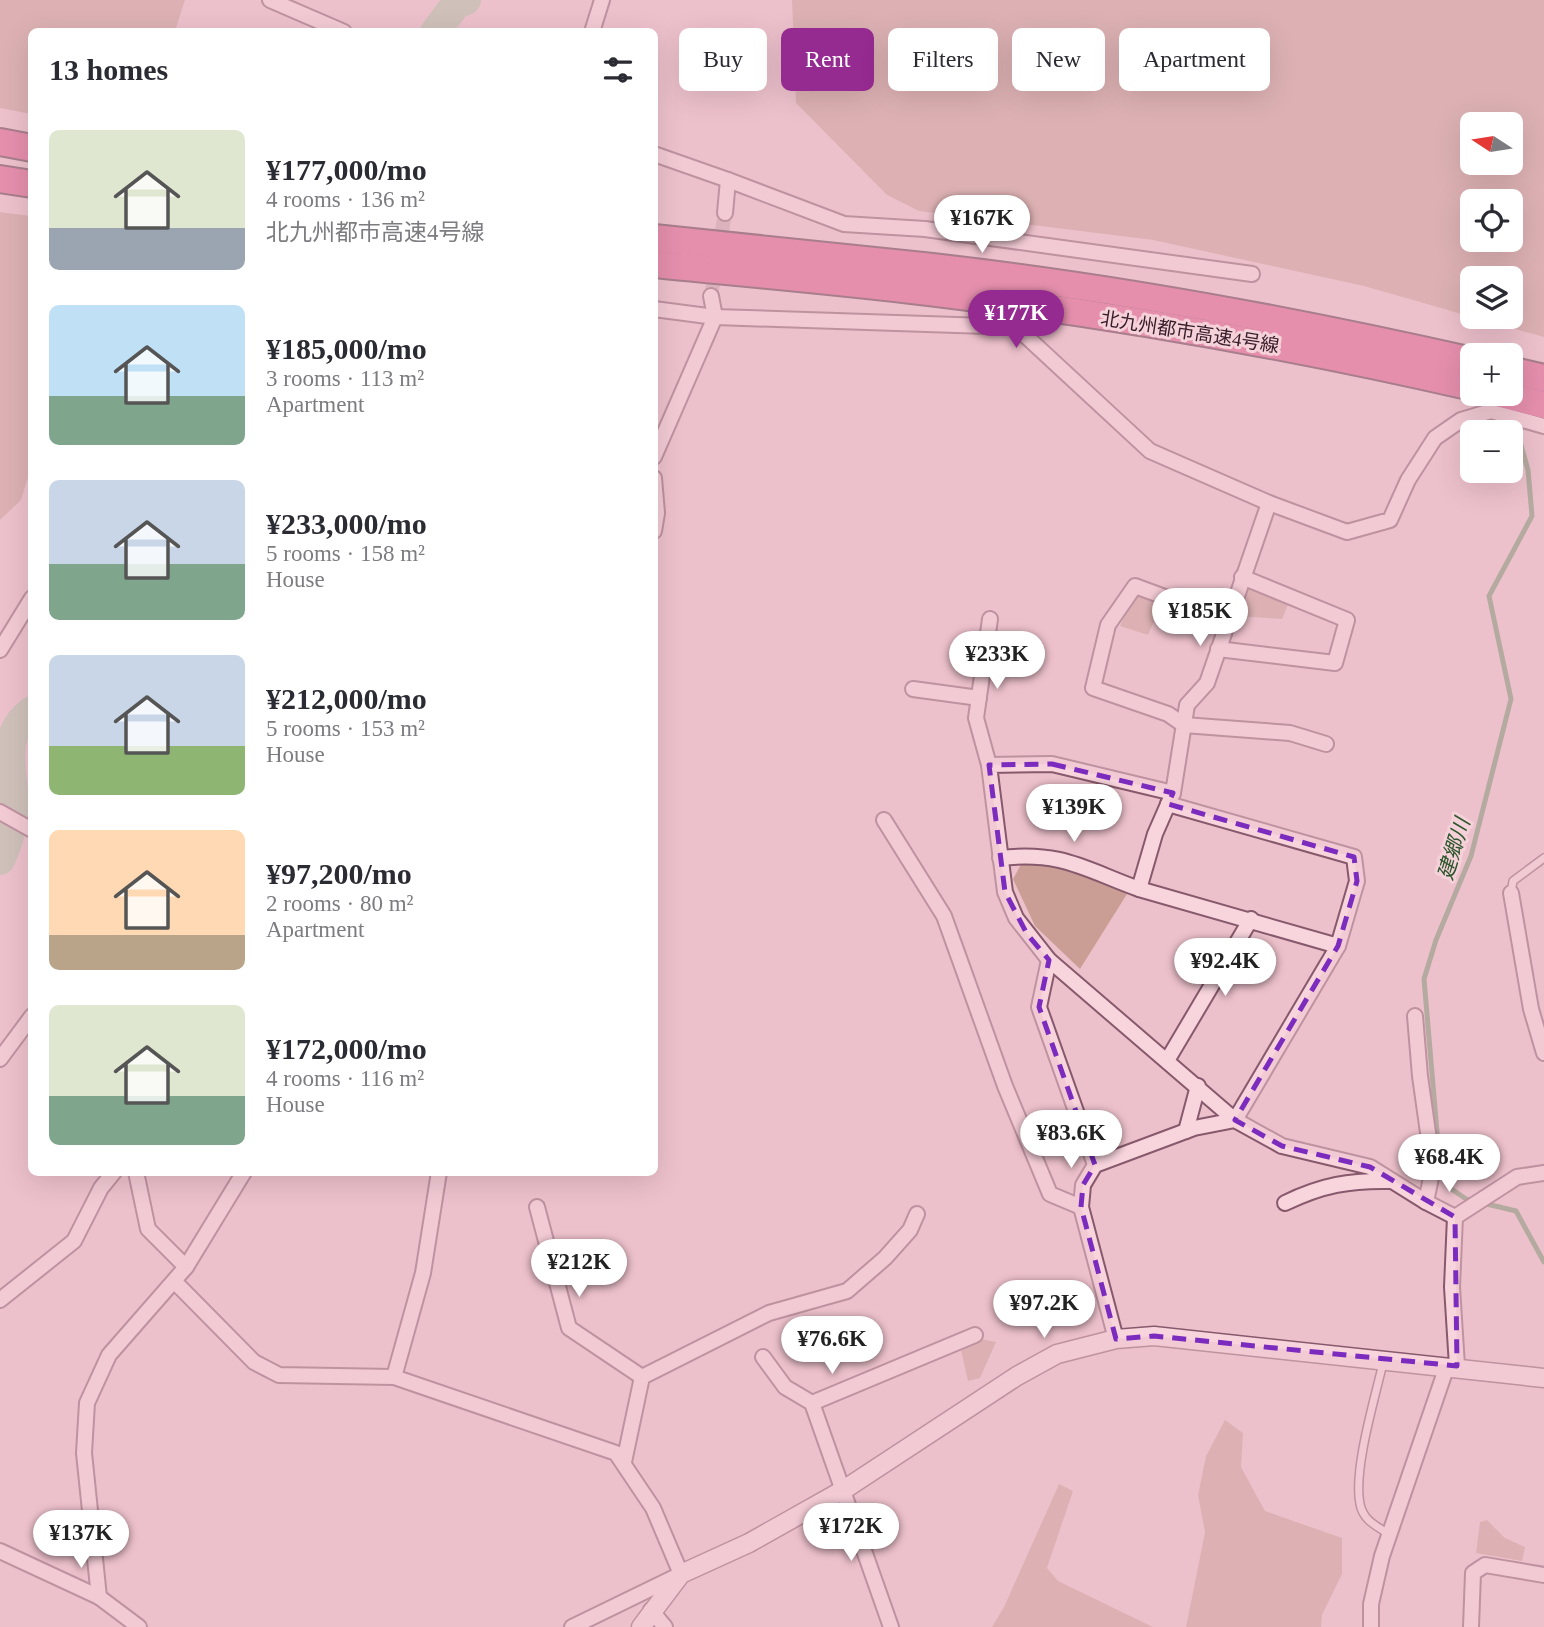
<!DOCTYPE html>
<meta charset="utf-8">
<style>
body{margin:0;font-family:"Times New Roman","Noto Sans JP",serif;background:#f2f2f3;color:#2b2b33;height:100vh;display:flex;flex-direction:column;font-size:26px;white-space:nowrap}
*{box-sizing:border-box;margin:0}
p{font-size:23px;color:#7c7c81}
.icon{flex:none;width:38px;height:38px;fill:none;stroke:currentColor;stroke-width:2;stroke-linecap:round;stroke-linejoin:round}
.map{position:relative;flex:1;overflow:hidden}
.panel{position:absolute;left:28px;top:28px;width:630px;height:1148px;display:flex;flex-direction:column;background:#fff;border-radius:10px;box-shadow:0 7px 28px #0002}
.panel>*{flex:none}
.banner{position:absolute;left:679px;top:28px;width:665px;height:63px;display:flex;gap:14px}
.needle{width:46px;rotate:282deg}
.fabs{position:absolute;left:1460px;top:112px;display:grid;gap:14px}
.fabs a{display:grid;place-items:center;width:63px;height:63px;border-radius:10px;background:#fff;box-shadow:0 7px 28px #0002;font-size:35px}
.price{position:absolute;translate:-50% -60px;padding:0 16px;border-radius:24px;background:#fff;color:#222;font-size:23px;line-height:46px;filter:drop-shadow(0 2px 4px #0008)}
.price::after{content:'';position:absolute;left:50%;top:42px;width:21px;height:16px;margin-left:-10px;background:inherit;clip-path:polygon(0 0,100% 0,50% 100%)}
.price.selected{background:#952a90;color:#fff}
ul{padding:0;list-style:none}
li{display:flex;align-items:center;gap:21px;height:175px;padding:0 21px}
li span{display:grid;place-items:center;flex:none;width:196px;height:140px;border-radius:10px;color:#555}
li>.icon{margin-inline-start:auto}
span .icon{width:84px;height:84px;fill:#fffc;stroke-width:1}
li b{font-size:30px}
h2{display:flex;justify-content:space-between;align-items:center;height:84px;padding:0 21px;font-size:30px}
.chip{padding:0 24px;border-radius:10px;background:#fff;box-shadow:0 7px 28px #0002;font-size:24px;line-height:63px}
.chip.selected{background:#952a90;color:#fff}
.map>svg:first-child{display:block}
</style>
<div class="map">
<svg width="1544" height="1627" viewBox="0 0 1544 1627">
<rect width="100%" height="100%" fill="#edc1cc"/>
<!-- green -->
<g fill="#cb9e95" fill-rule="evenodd">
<path d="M0,0H185L175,31L32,32L31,114L0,108Z"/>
<path d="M792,0H1544V337L1472,317H1510V278H1472V317L1364,286L1153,240L919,211L887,195L796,103ZM1510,124V163H1472V124ZM1510,201V240H1472V201Z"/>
<path d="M0,212L31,216L32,464L21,500L0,520Z"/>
<path d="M1251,586L1289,602L1282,619L1236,616L1245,589Z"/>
<path d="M1143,593L1162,603L1148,635L1120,626L1133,597Z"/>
<path d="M1023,861L1075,868L1127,894L1080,969L1035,926L1013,879Z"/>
<path d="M981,1339L996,1342L980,1378L968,1381L961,1350Z"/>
<path d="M1225,1420L1243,1433L1241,1467L1265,1511L1342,1538V1574L1322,1615L1321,1627H1186L1205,1532L1198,1495L1206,1456Z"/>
<path d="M1059,1484L1073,1491L1047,1568L1058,1581L1153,1627H992L1004,1607Z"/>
<path d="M1487,1520L1505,1538L1525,1547L1522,1561L1476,1553L1480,1522Z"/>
</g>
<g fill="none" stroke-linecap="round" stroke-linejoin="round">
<!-- stream -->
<path stroke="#728e6b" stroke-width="5" d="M1530,424L1517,431L1528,470L1532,516L1489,596L1511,699L1471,856L1436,940L1424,979L1440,1167L1450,1188L1466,1199L1516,1211L1544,1262"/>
<!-- river -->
<g stroke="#abc0a4" stroke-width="30">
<path d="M435,32L456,4L466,0"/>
<path d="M0,860C8,843 14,821 14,802C12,768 0,734 32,711"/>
</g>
<!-- minor-tunnel -->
<path stroke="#c8a0ab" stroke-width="14" stroke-dasharray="14 7" stroke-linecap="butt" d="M711,296L725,213"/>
<defs>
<g id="service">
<path d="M1511,893L1513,881L1544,858"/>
<path d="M1383,1363C1375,1398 1353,1470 1360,1504C1363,1520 1376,1526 1389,1534"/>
</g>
<g id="minor">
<path d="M270,0L344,32"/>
<path d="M592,32L602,0"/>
<path d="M654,154L728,180L725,213"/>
<path d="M728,180L844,224L925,229L1252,274"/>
<path d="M654,309L715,317L1016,327L1150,451L1269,503L1347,532L1390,520L1408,480L1435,438L1461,420L1491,411L1544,426"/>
<path d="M654,457L715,317L711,296"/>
<path d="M654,478L657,513L654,531"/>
<path d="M1269,503L1207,683L1187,705L1173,793L1155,834L1139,889L1338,946"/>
<path d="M1227,620L1135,586L1108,625L1093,688L1168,714L1184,725L1290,733L1326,744"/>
<path d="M1218,649L1335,663L1347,620L1242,577"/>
<path d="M0,650L32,598"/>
<path d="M913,689L979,698"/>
<path d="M989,765L976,718L990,619"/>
<path d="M1173,793L1052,764L989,765L1005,892L1016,918L1049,960L1235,1120L1282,1146L1370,1167L1426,1202"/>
<path d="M0,812L32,830"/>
<path d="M884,820L944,916L1005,1086L1050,1194L1081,1207"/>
<path d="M1000,858C1062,851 1084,869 1139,889"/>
<path d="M1511,893L1531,1009L1544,1053"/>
<path d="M1049,960L1039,1007L1095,1165"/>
<path d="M1415,1016L1420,1076L1433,1168L1426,1202L1455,1217L1452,1287L1457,1366"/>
<path d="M0,1059L32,1016"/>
<path d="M1168,1059L1251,919"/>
<path d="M1186,1131L1198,1086"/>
<path d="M136,1172L148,1229L186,1267"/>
<path d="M1285,1203C1322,1185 1350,1180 1391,1181"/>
<path d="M537,1207L569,1328L642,1377"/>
<path d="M1455,1217L1517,1177L1544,1173"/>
<path d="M175,1282L254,1362L279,1375L394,1377L616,1453L653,1508L681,1574L572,1627"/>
<path d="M0,1300L74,1241L101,1188L114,1172"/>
<path d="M1116,1339L1081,1207L1083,1185L1095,1165L1194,1128L1235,1120L1338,946L1357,881L1354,857L1168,804"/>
<path d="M763,1357L785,1387L812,1403"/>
<path d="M394,1377L423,1273L439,1172"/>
<path d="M624,1462L642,1377L769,1313L847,1291L885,1258L910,1230L917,1214"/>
<path d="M0,1551L99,1597L139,1627"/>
<path d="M99,1597L84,1453L87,1403L109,1355L186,1267L244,1172"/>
<path d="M651,1610L665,1627"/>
<path d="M891,1627L812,1403L975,1335"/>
<path d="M1371,1627V1604L1382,1556L1447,1366"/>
<path d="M1471,1627L1473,1573L1485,1565L1544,1575"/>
</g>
<path id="tertiary" d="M641,1627L681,1574L749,1543L845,1489L1017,1376L1057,1354L1116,1339L1154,1336L1544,1378"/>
<g id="motorway">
<path d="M0,142L32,148"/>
<path d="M0,179L32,184"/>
<path d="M654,238C744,248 834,256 923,266C1108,286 1291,320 1472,361"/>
<path d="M654,264C746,273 838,281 929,292C1111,314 1293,346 1472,387"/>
<path d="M1510,370L1544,378"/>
<path d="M1501,394L1544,405"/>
</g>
</defs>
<!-- service casing -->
<use href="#service" stroke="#87596c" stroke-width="10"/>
<!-- minor casing -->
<use href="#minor" stroke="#87596c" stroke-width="18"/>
<!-- tertiary casing -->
<use href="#tertiary" stroke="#87596c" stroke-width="21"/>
<!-- motorway casing -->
<use href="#motorway" stroke="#542d40" stroke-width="30"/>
<!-- service -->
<use href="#service" stroke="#f8d4dd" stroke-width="7"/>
<!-- minor -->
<use href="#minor" stroke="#f8d4dd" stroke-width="14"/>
<!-- tertiary -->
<use href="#tertiary" stroke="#f8d4dd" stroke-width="18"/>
<!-- motorway -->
<use href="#motorway" stroke="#dc5288" stroke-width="26"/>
</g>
<!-- marked area -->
<path d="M0 0H1544V1627H0ZM1052,764L1173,793L1168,804L1354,857L1357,881L1338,946L1235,1120L1282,1146L1370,1167L1455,1217L1457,1366L1154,1336L1116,1339L1081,1207L1083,1185L1095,1165L1039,1007L1049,960L1027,934L1005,892L989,765Z" fill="#edc1cc" fill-opacity=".55" fill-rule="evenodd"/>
<path fill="none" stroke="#7b2cbf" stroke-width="5" stroke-dasharray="14 9" stroke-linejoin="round" d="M1052,764L1173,793L1168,804L1354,857L1357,881L1338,946L1235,1120L1282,1146L1370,1167L1455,1217L1457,1366L1154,1336L1116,1339L1081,1207L1083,1185L1095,1165L1039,1007L1049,960L1027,934L1005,892L989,765Z"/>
<g text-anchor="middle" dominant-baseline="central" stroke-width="6" stroke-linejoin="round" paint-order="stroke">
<!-- street labels -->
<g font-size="19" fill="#361d29" stroke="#f5d1d9">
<text transform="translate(1190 332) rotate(9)">北九州都市高速4号線</text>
</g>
<!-- water labels -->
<g font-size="21" font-style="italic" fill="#2d562c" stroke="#f5d1d9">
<text transform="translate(1454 849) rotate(-73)">建郷川</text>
</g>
</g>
</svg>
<div class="fabs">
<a><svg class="needle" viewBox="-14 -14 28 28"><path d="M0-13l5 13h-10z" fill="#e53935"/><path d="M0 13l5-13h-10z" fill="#7c7c81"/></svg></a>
<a><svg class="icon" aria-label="locate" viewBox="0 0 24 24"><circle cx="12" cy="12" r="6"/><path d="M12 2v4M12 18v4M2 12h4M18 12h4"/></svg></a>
<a><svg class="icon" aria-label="layers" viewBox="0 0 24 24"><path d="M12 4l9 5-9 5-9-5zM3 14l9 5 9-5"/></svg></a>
<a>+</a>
<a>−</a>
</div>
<b class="price" style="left:982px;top:255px">¥167K</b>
<b class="price selected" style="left:1016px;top:350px">¥177K</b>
<b class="price" style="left:1200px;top:648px">¥185K</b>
<b class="price" style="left:997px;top:691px">¥233K</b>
<b class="price" style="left:1074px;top:844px">¥139K</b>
<b class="price" style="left:1225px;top:998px">¥92.4K</b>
<b class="price" style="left:1071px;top:1170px">¥83.6K</b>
<b class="price" style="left:1449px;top:1194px">¥68.4K</b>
<b class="price" style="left:579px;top:1299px">¥212K</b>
<b class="price" style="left:1044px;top:1340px">¥97.2K</b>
<b class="price" style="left:832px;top:1376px">¥76.6K</b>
<b class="price" style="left:851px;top:1563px">¥172K</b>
<b class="price" style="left:81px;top:1570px">¥137K</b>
<div class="banner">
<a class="chip">Buy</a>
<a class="chip selected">Rent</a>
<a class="chip">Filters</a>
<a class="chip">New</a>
<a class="chip">Apartment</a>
</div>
<section class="panel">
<h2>13 homes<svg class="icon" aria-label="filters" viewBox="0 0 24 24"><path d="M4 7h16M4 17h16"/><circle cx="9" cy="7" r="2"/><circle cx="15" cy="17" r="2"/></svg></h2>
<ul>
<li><span style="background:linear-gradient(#dfe7d0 70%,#9aa5b1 0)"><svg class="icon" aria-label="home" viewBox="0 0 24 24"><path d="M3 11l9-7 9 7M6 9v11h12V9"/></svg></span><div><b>¥177,000/mo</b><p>4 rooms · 136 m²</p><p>北九州都市高速4号線</p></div></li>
<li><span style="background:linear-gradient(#bfe0f5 65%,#7fa58c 0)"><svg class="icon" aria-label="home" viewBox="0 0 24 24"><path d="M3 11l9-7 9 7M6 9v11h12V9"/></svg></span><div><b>¥185,000/mo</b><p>3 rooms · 113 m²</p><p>Apartment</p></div></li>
<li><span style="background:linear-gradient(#c9d6e8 60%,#7fa58c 0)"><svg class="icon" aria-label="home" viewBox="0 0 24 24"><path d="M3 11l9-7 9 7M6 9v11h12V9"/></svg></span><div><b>¥233,000/mo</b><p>5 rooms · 158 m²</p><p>House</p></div></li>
<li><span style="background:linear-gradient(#c9d6e8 65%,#8fb573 0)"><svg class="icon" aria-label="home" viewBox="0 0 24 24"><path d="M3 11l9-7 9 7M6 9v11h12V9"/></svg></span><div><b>¥212,000/mo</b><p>5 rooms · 153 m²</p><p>House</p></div></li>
<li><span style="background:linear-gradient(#ffd9b3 75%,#b9a48a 0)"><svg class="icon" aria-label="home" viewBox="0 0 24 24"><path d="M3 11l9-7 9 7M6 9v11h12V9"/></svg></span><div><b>¥97,200/mo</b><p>2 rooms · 80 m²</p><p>Apartment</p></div></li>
<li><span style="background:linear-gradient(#dfe7d0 65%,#7fa58c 0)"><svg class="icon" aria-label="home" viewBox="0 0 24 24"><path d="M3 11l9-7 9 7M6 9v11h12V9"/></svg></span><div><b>¥172,000/mo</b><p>4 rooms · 116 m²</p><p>House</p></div></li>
</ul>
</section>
</div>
